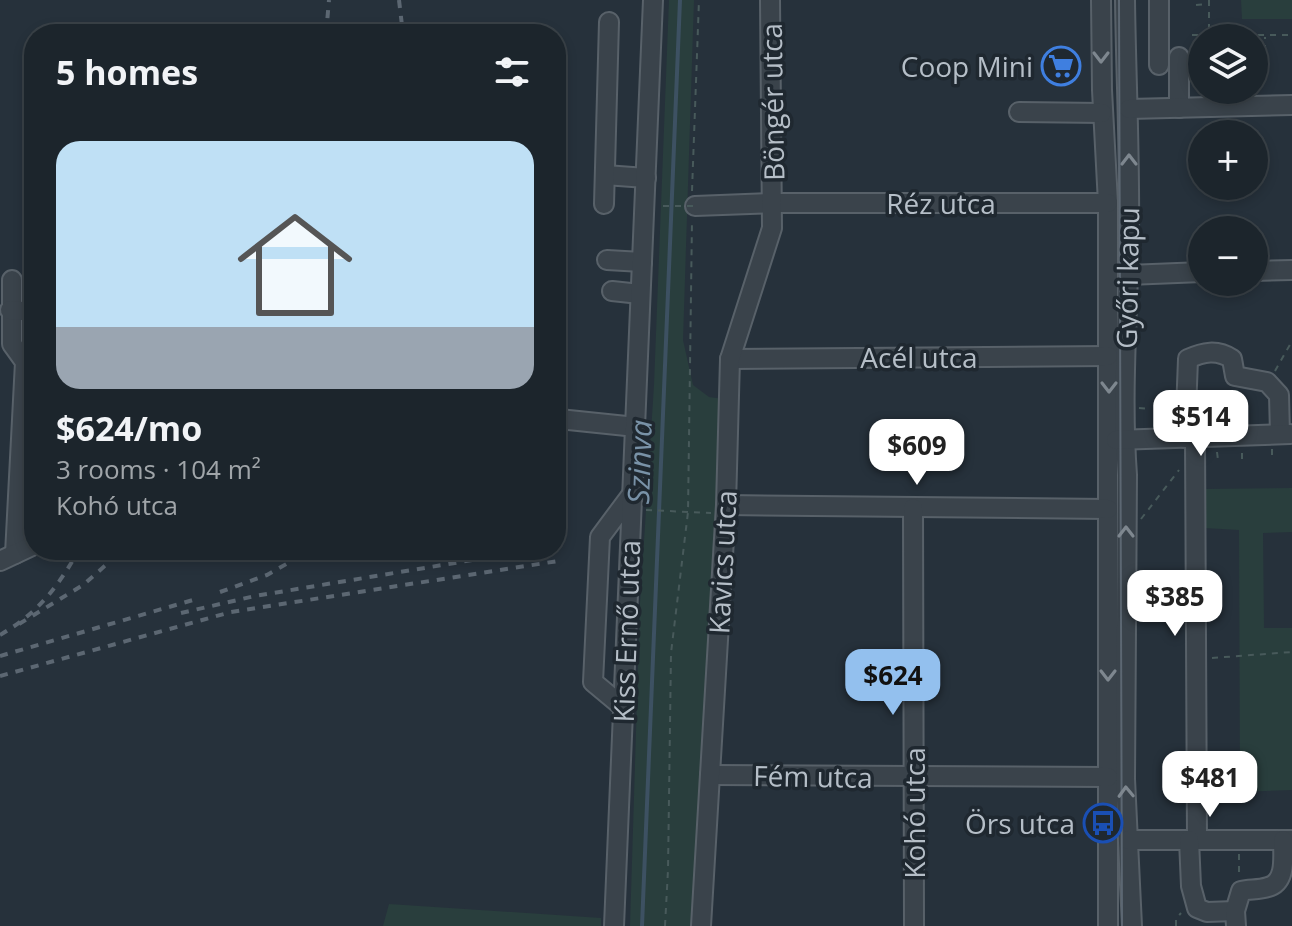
<!DOCTYPE html>
<meta charset="utf-8">
<style>
body{margin:0;font-family:"Open Sans",sans-serif;background:#252d34;color:#f1f3f6;height:100vh;display:flex;flex-direction:column;font-size:30px;white-space:nowrap}
*{box-sizing:border-box;margin:0}
p{font-size:26px;color:#a0a5a9}
.icon{flex:none;width:44px;height:44px;fill:none;stroke:currentColor;stroke-width:2;stroke-linecap:round;stroke-linejoin:round}
.map{position:relative;flex:1;overflow:hidden}
.panel{position:absolute;left:24px;top:24px;width:542px;height:536px;display:flex;flex-direction:column;background:#1c252c;border-radius:32px;box-shadow:0 4px 12px #0003,0 0 0 2px #3a4248}
.panel>*{flex:none}
.tools{position:absolute;left:1188px;top:24px;display:grid;gap:16px}
.tools a{display:grid;place-items:center;width:80px;height:80px;border-radius:50%;background:#1c252c;box-shadow:0 4px 12px #0003,0 0 0 2px #3a4248;font-size:40px}
.price{position:absolute;translate:-50% -68px;padding:0 18px;border-radius:16px;background:#fff;color:#222;font-size:26px;line-height:52px;filter:drop-shadow(0 2px 4px #0008)}
.price::after{content:'';position:absolute;left:50%;top:48px;width:24px;height:18px;margin-left:-12px;background:inherit;clip-path:polygon(0 0,100% 0,50% 100%)}
.price.active{background:#93c0ee;color:#111}
ul{padding:0;list-style:none}
li{display:grid;align-content:center;gap:16px;height:424px;padding:0 32px}
li+li{border-top:2px solid #3a4248}
li span{display:grid;place-items:center;height:248px;border-radius:24px;color:#555}
li>.icon{margin-inline-start:auto}
span .icon{width:144px;height:144px;fill:#fffc;stroke-width:1}
li b{font-size:34px}
h2{display:flex;justify-content:space-between;align-items:center;height:96px;padding:0 32px;font-size:34px}
.map>svg:first-child{display:block}
</style>
<div class="map">
<svg width="1292" height="926" viewBox="0 0 1292 926">
<rect width="100%" height="100%" fill="#26313b"/>
<!-- green -->
<g fill="#293e3d">
<path d="M669,0H694L683,340L693,385L709,397L724,399L697,926H630L640,603L654,385Z"/>
<path d="M1241,0H1292V19H1242Z"/>
<path d="M1292,488V532L1263,533L1264,628H1292V790L1240,792L1239,530L1204,528V489Z"/>
<path d="M389,904L601,918V926H383Z"/>
</g>
<g fill="none" stroke-linecap="round" stroke-linejoin="round">
<!-- stream -->
<path stroke="#3d5162" stroke-width="4" d="M642,926L680,0"/>
<defs>
<g id="minor">
<path d="M1101,0L1102,90L1108,203V926"/>
<path d="M1125,0C1126,77 1130,154 1129,231C1128,313 1121,394 1127,475L1125,779L1132,926"/>
<path d="M1159,0V65"/>
<path d="M1179,57V108"/>
<path d="M1129,109L1292,105"/>
<path d="M1019,112L1102,113"/>
<path d="M605,175L646,178"/>
<path d="M604,204L609,22"/>
<path d="M695,206L774,203H1108"/>
<path d="M607,260L642,262"/>
<path d="M1254,271L1292,270"/>
<path d="M1128,275L1202,272"/>
<path d="M12,280V344L25,362L15,554"/>
<path d="M612,291L640,294"/>
<path d="M10,310L34,312"/>
<path d="M730,359L1108,356"/>
<path d="M559,419L636,427"/>
<path d="M1195,437L1197,840"/>
<path d="M1185,438L1188,359C1203,352 1217,349 1232,359L1235,376L1267,382L1279,395L1280,434"/>
<path d="M1116,440L1290,434"/>
<path d="M726,505L1108,509"/>
<path d="M913,508L914,926"/>
<path d="M0,561L34,545"/>
<path d="M623,707L593,682L600,537L632,494"/>
<path d="M710,775L1108,777"/>
<path d="M1128,840H1292"/>
<path d="M1189,840L1191,886L1197,908L1207,912L1235,911"/>
<path d="M614,926L653,0"/>
<path d="M701,926L726,505L730,359L772,228L770,0"/>
<path d="M1236,926L1235,911L1241,891C1250,889 1259,890 1268,887C1287,882 1283,856 1283,840"/>
</g>
</defs>
<!-- minor casing -->
<use href="#minor" stroke="#586169" stroke-width="22"/>
<!-- path -->
<g stroke="#485a5b" stroke-width="2" stroke-dasharray="6 6" stroke-linecap="butt">
<path d="M1209,0V35H1292"/>
<path d="M1196,5L1207,4"/>
<path d="M1192,35H1207"/>
<path d="M1197,50L1198,41L1202,39"/>
<path d="M1265,51V37"/>
<path d="M692,191L699,0"/>
<path d="M1275,371L1292,341"/>
<path d="M1139,408L1150,409"/>
<path d="M1236,420L1237,390"/>
<path d="M1272,449V458"/>
<path d="M1217,452L1218,460"/>
<path d="M1242,459V450"/>
<path d="M646,510L711,513"/>
<path d="M1141,519L1179,470"/>
<path d="M1212,658L1292,652"/>
<path d="M1239,854V875"/>
<path d="M665,926L668,870L671,653L688,512L692,221"/>
<path d="M1176,926V919L1181,913"/>
</g>
<!-- minor -->
<use href="#minor" stroke="#3a434b" stroke-width="18"/>
<!-- tram -->
<path stroke="#5c6772" stroke-width="2" d="M1119,0L1122,926"/>
<!-- rail -->
<g stroke="#5c6772" stroke-width="4" stroke-dasharray="8 8" stroke-linecap="butt">
<path d="M399,0L403,34"/>
<path d="M326,34L329,0"/>
<path d="M556,546H560"/>
<path d="M220,592L267,575L311,550"/>
<path d="M181,613L255,596L533,550"/>
<path d="M19,624L83,585L123,550"/>
<path d="M0,635C38,613 57,588 79,550"/>
<path d="M0,656L193,600"/>
<path d="M0,676L231,612L558,561"/>
</g>
<!-- path-bridge -->
<path stroke="#485a5b" stroke-width="2" stroke-dasharray="6 6" stroke-linecap="butt" d="M663,206H695"/>
</g>
<!-- one-way arrows -->
<defs><path id="oneway-chevron" d="M-2-3.5L2.5 0L-2 3.5" fill="none" stroke-width="1.6" stroke-linecap="round" stroke-linejoin="round" transform="scale(2)"/></defs>
<g stroke="#7e878f">
<use href="#oneway-chevron" transform="translate(1101 57) rotate(90)"/>
<use href="#oneway-chevron" transform="translate(1129 160) rotate(-90)"/>
<use href="#oneway-chevron" transform="translate(1109 387) rotate(90)"/>
<use href="#oneway-chevron" transform="translate(1126 532) rotate(-90)"/>
<use href="#oneway-chevron" transform="translate(1108 675) rotate(90)"/>
<use href="#oneway-chevron" transform="translate(1126 792) rotate(-92)"/>
</g>
<!-- icons -->
<defs>
<symbol id="supermarket-ring" viewBox="-11 -11 22 22"><circle r="9.5" fill="#1f2830" stroke="#3f7fe0" stroke-width="1.5"/><path d="M-6-5.5h2.5l.6 2H6L4.5 2H-2.5L-4.4-4H-6ZM-1.5 3.2a1.3 1.3 0 1 0 .1 0ZM3 3.2a1.3 1.3 0 1 0 .1 0Z" fill="#3f7fe0"/></symbol>
<symbol id="bus-ring" viewBox="-11 -11 22 22"><circle r="9.5" fill="#1f2830" stroke="#1a4fb4" stroke-width="1.5"/><path d="M-5-6H5V4H4V6H2V4H-2V6H-4V4H-5ZM-3.5-4V0h7V-4ZM-3.5 1.2v1.5H-2V1.2ZM2 1.2v1.5H3.5V1.2Z" fill="#1a4fb4"/></symbol>
</defs>
<g fill-rule="evenodd">
<use href="#supermarket-ring" x="1039" y="44" width="44" height="44"/>
<use href="#bus-ring" x="1081" y="801" width="44" height="44"/>
</g>
<g text-anchor="middle" dominant-baseline="central" stroke-width="7" stroke-linejoin="round" paint-order="stroke">
<!-- poi labels -->
<g font-size="28" fill="#b5bec7" stroke="#1f2830" text-anchor="end">
<text x="1033" y="66">Coop Mini</text>
<text x="1075" y="823">Örs utca</text>
</g>
<!-- street labels -->
<g font-size="28" fill="#b5bec7" stroke="#1f2830">
<text transform="translate(772 102) rotate(-91)">Böngér utca</text>
<text x="941" y="203">Réz utca</text>
<text transform="translate(1127 278) rotate(-89)">Győri kapu</text>
<text x="919" y="357">Acél utca</text>
<text transform="translate(722 562) rotate(-87)">Kavics utca</text>
<text transform="translate(626 631) rotate(-88)">Kiss Ernő utca</text>
<text transform="translate(813 776) rotate(1)">Fém utca</text>
<text transform="translate(914 813) rotate(-90)">Kohó utca</text>
</g>
<!-- water labels -->
<g font-size="30" font-style="italic" fill="#7992a7" stroke="#1f2830">
<text transform="translate(639 462) rotate(-88)">Szinva</text>
</g>
</g>
</svg>
<div class="tools">
<a><svg class="icon" aria-label="layers" viewBox="0 0 24 24"><path d="M12 4l9 5-9 5-9-5zM3 14l9 5 9-5"/></svg></a>
<a>+</a>
<a>−</a>
</div>
<b class="price" style="left:1201px;top:458px">$514</b>
<b class="price" style="left:917px;top:487px">$609</b>
<b class="price" style="left:1175px;top:638px">$385</b>
<b class="price active" style="left:893px;top:717px">$624</b>
<b class="price" style="left:1210px;top:819px">$481</b>
<section class="panel">
<h2>5 homes<svg class="icon" aria-label="filters" viewBox="0 0 24 24"><path d="M4 7h16M4 17h16"/><circle cx="9" cy="7" r="2"/><circle cx="15" cy="17" r="2"/></svg></h2>
<ul>
<li><span style="background:linear-gradient(#bfe0f5 75%,#9aa5b1 0)"><svg class="icon" aria-label="home" viewBox="0 0 24 24"><path d="M3 11l9-7 9 7M6 9v11h12V9"/></svg></span><div><b>$624/mo</b><p>3 rooms · 104 m²</p><p>Kohó utca</p></div></li>
</ul>
</section>
</div>
